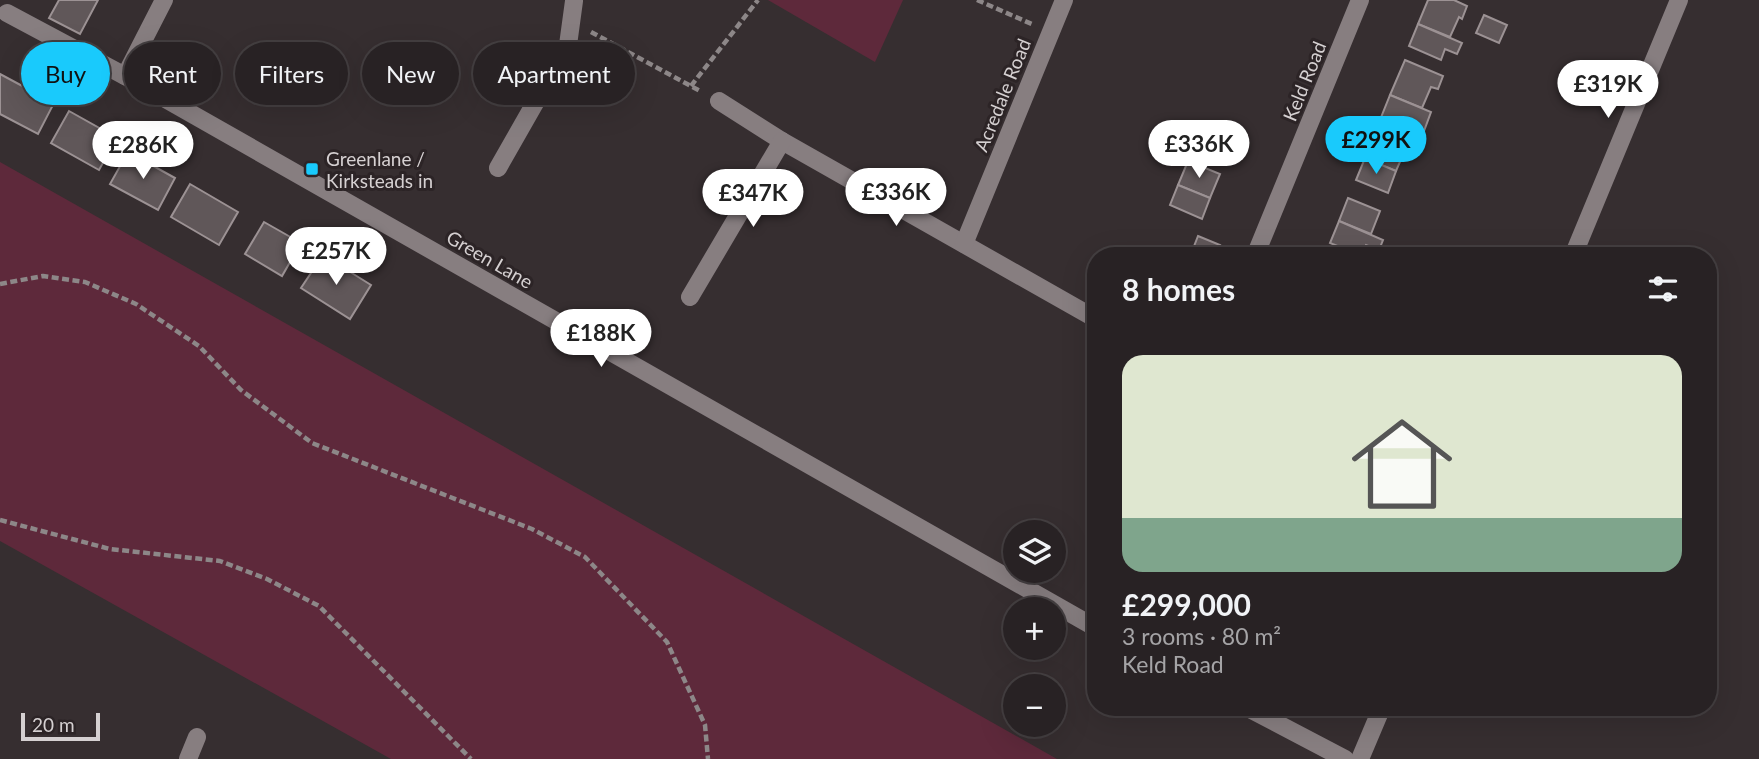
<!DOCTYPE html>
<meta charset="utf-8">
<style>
body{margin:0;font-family:Lato,sans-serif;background:#302a2c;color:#f1f3f6;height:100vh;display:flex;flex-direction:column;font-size:26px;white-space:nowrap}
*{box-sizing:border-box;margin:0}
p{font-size:23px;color:#a5a4a6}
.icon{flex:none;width:38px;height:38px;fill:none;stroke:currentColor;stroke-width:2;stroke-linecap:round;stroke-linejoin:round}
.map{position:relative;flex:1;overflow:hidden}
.side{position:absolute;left:1087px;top:247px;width:630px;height:469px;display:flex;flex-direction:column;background:#282224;border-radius:28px;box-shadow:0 7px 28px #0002,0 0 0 2px #443f41}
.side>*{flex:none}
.top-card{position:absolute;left:21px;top:42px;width:665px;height:63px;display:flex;gap:14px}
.tools{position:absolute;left:1003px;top:520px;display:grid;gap:14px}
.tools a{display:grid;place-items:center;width:63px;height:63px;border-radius:50%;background:#282224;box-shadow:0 7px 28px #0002,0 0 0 2px #443f41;font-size:35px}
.scale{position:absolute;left:21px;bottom:18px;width:79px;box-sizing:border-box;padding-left:7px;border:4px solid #d5d0d1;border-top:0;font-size:19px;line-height:24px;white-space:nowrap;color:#d5d0d1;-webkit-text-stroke:5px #2c2426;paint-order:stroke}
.price{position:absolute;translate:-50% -60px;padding:0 16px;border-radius:24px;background:#fff;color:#222;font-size:23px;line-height:46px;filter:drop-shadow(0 2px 4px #0008)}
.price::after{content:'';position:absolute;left:50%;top:42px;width:21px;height:16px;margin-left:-10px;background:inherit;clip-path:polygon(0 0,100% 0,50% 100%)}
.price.selected{background:#19cafc;color:#111}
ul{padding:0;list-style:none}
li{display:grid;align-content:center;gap:14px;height:371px;padding:0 35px}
li span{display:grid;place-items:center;height:217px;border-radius:21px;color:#555}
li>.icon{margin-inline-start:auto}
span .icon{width:126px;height:126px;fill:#fffc;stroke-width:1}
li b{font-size:30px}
h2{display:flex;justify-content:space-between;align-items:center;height:84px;padding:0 35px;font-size:30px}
.pill{padding:0 24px;border-radius:32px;background:#282224;box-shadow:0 7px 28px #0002,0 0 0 2px #443f41;font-size:24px;line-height:63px}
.pill.selected{background:#19cafc;color:#111}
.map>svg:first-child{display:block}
</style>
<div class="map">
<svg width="1759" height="759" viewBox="0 0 1759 759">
<rect width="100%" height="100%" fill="#362e30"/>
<!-- green -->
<g fill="#5e293b">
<path d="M768,0H903L875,62Z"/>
<path d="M0,162L1057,759H391L0,541Z"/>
</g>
<!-- building -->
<g fill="#605759" stroke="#9c9294" stroke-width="2">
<path d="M59,0H98L80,34L49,18Z"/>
<path d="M1428,0H1454L1467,6L1462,19L1459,17L1450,37L1418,24Z"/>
<path d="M1484,15L1507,25L1499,43L1476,33Z"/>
<path d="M1418,24L1462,43L1457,54L1445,49L1441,60L1409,46Z"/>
<path d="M1405,60L1443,76L1438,89L1431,87L1422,108L1390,95Z"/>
<path d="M0,74L54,103L38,134L0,114Z"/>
<path d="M1390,95L1431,112L1424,131L1414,127L1409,138L1378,125Z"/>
<path d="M69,111L117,138L99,170L51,143Z"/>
<path d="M1374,135L1406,148L1396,171L1365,158Z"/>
<path d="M128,152L175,178L158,210L110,184Z"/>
<path d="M1365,158L1396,171L1388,193L1356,180Z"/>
<path d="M1188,161L1220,174L1210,198L1178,185Z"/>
<path d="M190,184L238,212L219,245L171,217Z"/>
<path d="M1178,185L1210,198L1202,219L1170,205Z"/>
<path d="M1348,198L1380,211L1371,234L1339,221Z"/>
<path d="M1339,221L1383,240L1379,250L1366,245L1362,256L1330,243Z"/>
<path d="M264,222L301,243L282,276L245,254Z"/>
<path d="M1198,236L1220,245L1215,256L1191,254Z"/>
<path d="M323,255L371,285L350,319L301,288Z"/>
</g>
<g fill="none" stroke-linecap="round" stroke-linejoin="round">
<!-- path -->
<g stroke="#8d8788" stroke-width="4.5" stroke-dasharray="7 3.5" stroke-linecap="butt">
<path d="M977,0L1034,25"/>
<path d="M591,32L700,91"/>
<path d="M691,86L758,0"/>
<path d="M0,284L43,276L85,282L136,304L199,346L241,390L312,443L532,529L585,557L667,642L705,725L708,759"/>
<path d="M0,520L110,549L220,561L267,579L319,606L471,759"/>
</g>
<!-- minor -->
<g stroke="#877e80" stroke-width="18">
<path d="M7,13L125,76L1096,628"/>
<path d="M125,76L164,0"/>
<path d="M719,101L782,141L1096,319"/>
<path d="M498,168L568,45L574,1"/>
<path d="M964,244L1064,0"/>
<path d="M1255,256L1360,0"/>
<path d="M1573,256L1679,0"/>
<path d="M690,297L782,141"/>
<path d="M1246,707L1345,759"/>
<path d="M188,759L197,737"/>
<path d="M1360,759L1382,707"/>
</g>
</g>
<!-- markers -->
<rect fill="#19cafc" stroke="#2c2426" stroke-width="2.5" x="305" y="162" width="14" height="14" rx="3.5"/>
<g text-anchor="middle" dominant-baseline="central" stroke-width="6" stroke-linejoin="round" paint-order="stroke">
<!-- street labels -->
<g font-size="19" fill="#d5d0d1" stroke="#2c2426">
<text transform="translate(1304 81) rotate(-68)">Keld Road</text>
<text transform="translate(1002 95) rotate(-68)">Acredale Road</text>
<text transform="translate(490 259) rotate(30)">Green Lane</text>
</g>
<!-- poi labels -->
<g font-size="19" fill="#d5d0d1" stroke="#2c2426" text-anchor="start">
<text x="326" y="158">Greenlane /<tspan x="326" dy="22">Kirksteads in</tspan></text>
</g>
</g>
</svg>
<div class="tools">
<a><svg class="icon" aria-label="layers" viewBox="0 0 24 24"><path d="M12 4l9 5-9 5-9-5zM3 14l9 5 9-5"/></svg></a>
<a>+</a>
<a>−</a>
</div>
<div class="scale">20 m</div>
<b class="price" style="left:1608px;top:120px">£319K</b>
<b class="price selected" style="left:1376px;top:176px">£299K</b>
<b class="price" style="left:1199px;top:180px">£336K</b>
<b class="price" style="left:143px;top:181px">£286K</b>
<b class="price" style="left:896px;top:228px">£336K</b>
<b class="price" style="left:753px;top:229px">£347K</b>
<b class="price" style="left:336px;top:287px">£257K</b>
<b class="price" style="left:601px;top:369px">£188K</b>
<div class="top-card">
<a class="pill selected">Buy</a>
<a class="pill">Rent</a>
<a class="pill">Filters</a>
<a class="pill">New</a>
<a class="pill">Apartment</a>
</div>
<section class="side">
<h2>8 homes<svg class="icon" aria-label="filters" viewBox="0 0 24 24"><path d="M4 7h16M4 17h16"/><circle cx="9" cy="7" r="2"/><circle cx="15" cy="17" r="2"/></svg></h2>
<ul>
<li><span style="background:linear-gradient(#dfe7d0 75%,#7fa58c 0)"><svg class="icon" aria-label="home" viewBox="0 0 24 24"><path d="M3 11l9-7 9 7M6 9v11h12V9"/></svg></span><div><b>£299,000</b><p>3 rooms · 80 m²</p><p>Keld Road</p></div></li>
</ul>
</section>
</div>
